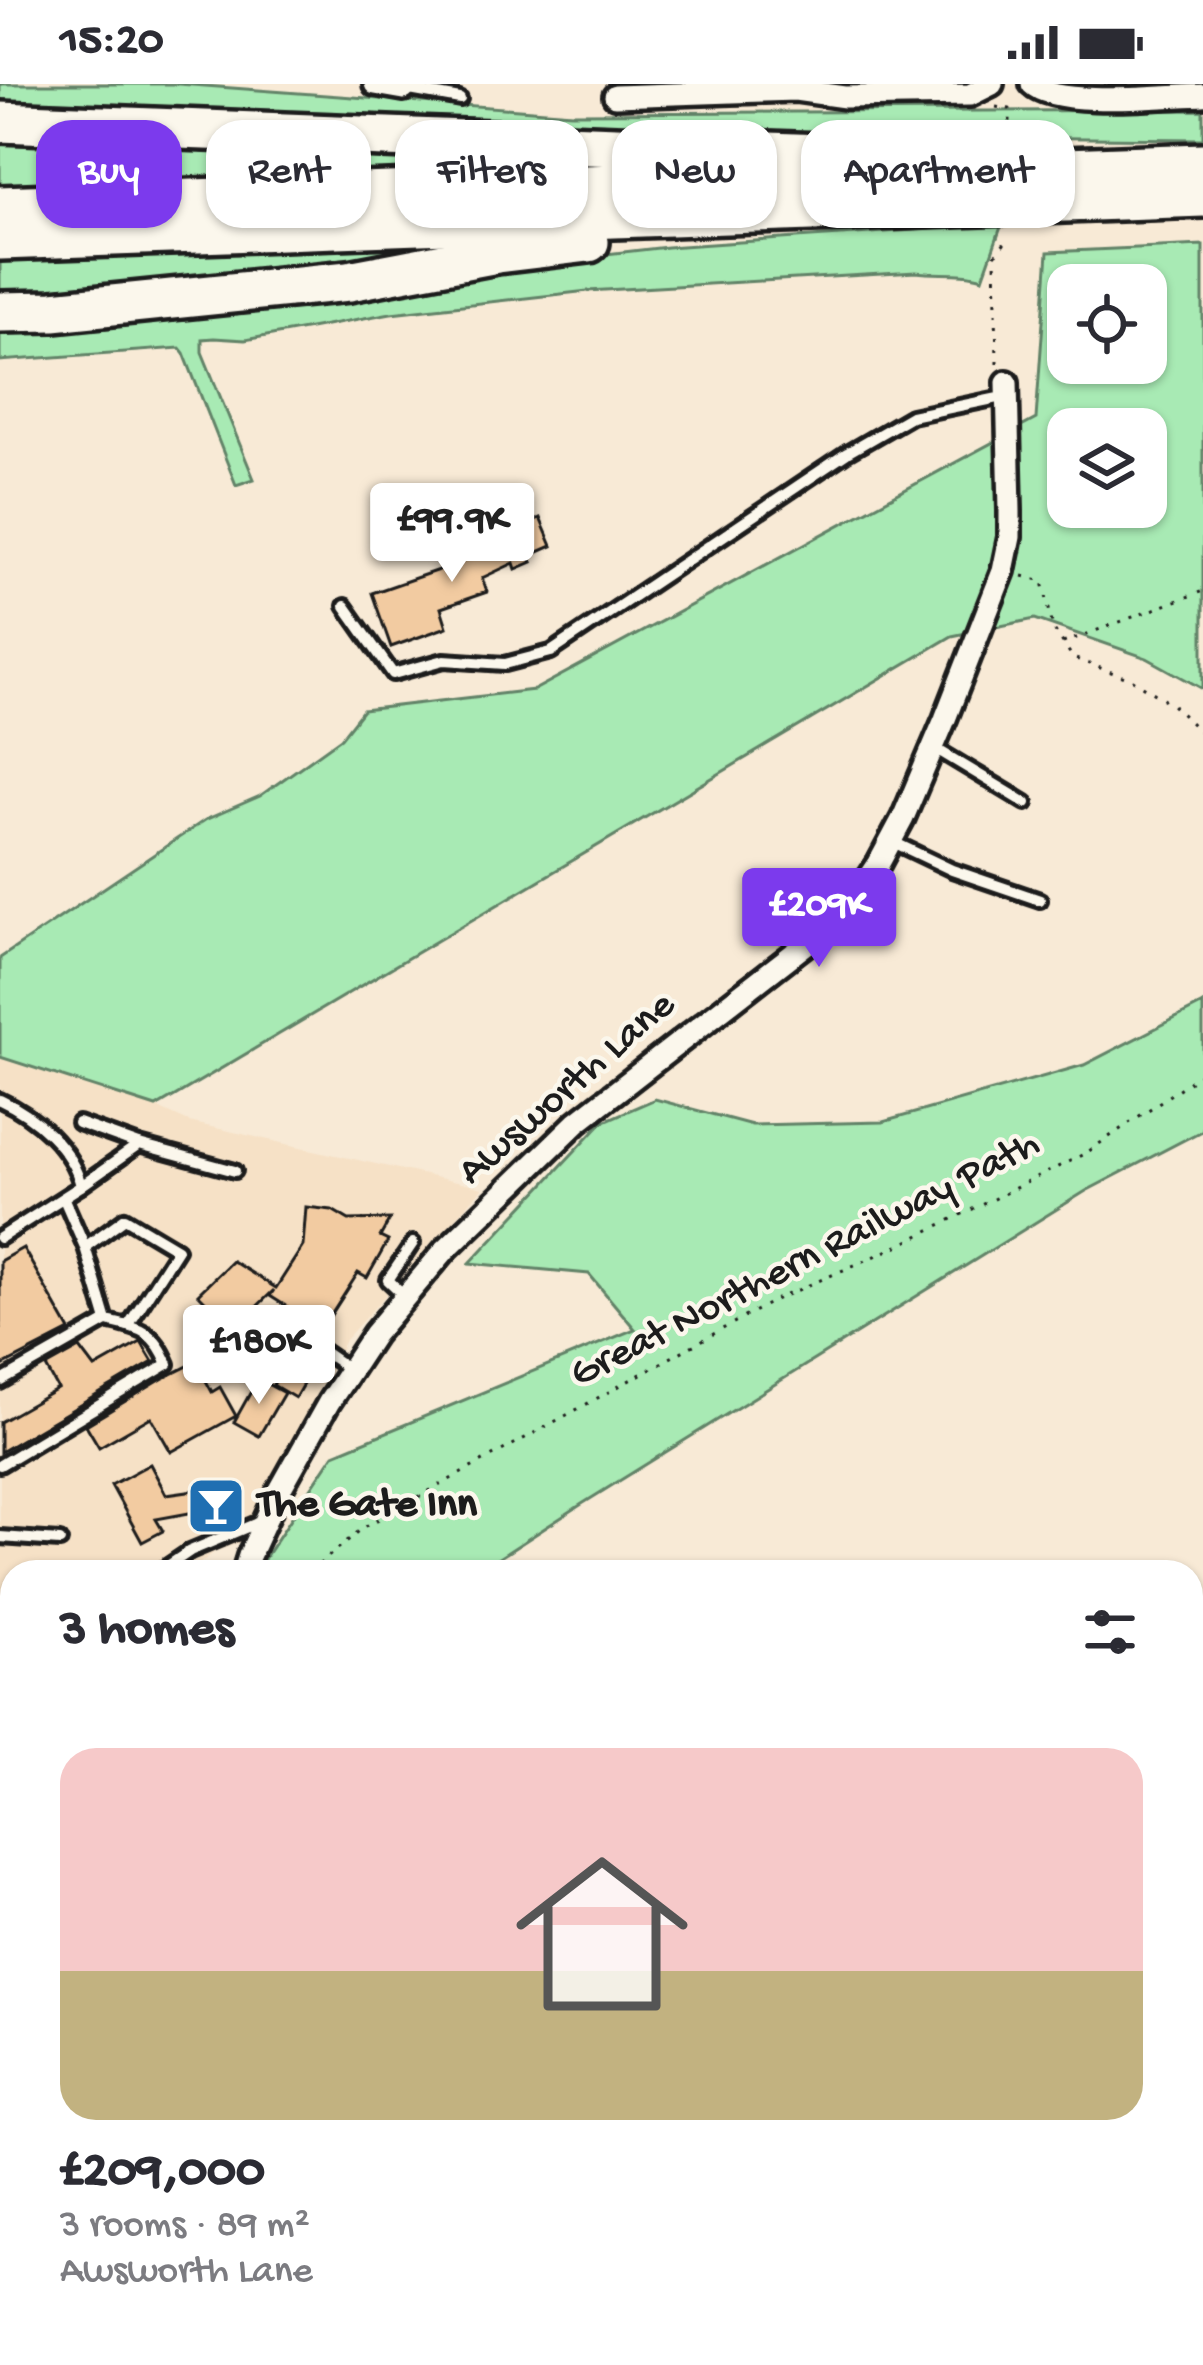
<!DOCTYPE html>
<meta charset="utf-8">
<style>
body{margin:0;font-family:"Gochi Hand",sans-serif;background:#f7f7f7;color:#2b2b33;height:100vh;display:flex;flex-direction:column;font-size:45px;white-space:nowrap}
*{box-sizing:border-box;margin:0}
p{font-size:39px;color:#7c7c81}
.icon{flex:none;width:66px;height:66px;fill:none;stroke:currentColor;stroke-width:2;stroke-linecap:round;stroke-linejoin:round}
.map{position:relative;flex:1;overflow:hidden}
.drawer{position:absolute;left:0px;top:1476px;width:1203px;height:807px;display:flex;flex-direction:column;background:#fff;border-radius:36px 36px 0 0;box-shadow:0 3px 9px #0004}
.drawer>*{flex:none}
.top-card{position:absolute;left:36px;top:36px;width:1131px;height:108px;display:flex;gap:24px}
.tools{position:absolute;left:1047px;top:180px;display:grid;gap:24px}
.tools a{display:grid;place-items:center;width:120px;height:120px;border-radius:24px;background:#fff;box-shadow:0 3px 9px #0004;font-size:60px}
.price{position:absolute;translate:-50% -102px;padding:0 27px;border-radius:12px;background:#fff;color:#222;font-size:39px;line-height:78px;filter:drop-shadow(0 3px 6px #0008)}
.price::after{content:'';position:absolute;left:50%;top:72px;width:36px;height:27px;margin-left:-18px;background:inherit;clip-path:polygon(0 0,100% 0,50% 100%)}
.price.active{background:#7c3aed;color:#fff}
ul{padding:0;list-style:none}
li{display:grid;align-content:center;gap:24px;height:636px;padding:0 60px}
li+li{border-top:3px solid #e1e1e2}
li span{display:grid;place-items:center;height:372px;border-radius:36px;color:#555}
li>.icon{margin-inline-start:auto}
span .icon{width:216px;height:216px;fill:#fffc;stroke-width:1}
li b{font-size:51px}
h2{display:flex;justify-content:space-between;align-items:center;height:144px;padding:0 60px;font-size:51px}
.pill{padding:0 42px;border-radius:36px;background:#fff;box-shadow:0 3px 9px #0004;font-size:42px;line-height:108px}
.pill.active{background:#7c3aed;color:#fff}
.status{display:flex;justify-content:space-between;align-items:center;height:84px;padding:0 60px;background:#fff;direction:ltr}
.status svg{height:33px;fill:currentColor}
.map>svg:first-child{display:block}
</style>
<div class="status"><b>15:20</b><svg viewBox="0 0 49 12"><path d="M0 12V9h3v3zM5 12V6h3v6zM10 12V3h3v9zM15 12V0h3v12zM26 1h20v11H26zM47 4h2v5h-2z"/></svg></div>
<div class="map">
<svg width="1203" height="2281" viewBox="0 0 1203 2281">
<rect width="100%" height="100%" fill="#f8ead6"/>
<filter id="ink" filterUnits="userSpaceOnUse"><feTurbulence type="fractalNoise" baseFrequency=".00833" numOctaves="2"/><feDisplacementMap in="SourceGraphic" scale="24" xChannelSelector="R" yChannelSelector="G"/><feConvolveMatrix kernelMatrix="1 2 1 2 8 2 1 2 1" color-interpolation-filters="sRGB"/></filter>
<g filter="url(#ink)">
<!-- built -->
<path fill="#f6e1c6" d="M0,973L156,1023L189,1038L483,1104L345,1256L314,1321L272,1395L244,1457L216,1467L189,1488H12V1624L0,1633Z"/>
<!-- green -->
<g fill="#a8eab4" stroke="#628368" stroke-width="3" fill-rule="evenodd">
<path d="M0,0H178L572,29L1203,26V55L882,52L800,55L0,27Z"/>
<path d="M0,51L586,77V83L0,104Z"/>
<path d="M1002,140L983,194C963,187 938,191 916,188L588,207L391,229L245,256L214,254L202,255V268L254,395L236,401L184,269L180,264L0,277V240L667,163Z"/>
<path d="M445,153L447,167L342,184L0,214V174Z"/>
<path d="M1203,161V605L1147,574L1035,535L952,552L156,1023L0,973V874L205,736L260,712L341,654L363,626L534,606L1036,335L1048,168ZM1068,201H1146V279H1068ZM1068,345H1146V423H1068Z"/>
<path d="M1203,920V1046L1086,1107L582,1420L477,1488H265L264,1475L334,1370L635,1245L589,1190L470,1179L602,1038L655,1015L752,1041L883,1038L1084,981Z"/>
</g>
<!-- building -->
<g fill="#f2cba1" stroke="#1c1c1c" stroke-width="3">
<path d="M540,434L552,462L529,472L532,478L516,485L514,479L482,494L487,508L441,524L447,543L391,563L372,509L453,481L452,477L474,469L475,472L504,459L501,452Z"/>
<path d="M306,1123L332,1126L349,1136L390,1135L380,1153L388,1157L367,1194L358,1189L322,1245L270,1212L274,1206L233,1246L198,1210L232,1177L276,1204L303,1162Z"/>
<path d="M23,1164L70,1247L0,1283V1177Z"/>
<path d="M141,1258L153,1278L0,1368V1338L58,1305L46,1283L80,1264L95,1284Z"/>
<path d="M288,1274L311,1286L295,1314L273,1301Z"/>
<path d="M196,1278L212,1308L220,1303L236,1332L171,1368L151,1333L99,1363L86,1341L162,1295Z"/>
<path d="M258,1295L284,1309L259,1352L234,1338Z"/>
<path d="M150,1380L166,1410L231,1401L235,1438L202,1442L200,1427L156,1435L163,1447L142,1458L111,1401Z"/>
</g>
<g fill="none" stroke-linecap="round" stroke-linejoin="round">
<defs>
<g id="lane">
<path d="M404,5L460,15"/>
<path d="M345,522L393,590L444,576L505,580L551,568L847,369L911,332L1008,312"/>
<path d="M933,663L1026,719"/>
<path d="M891,757L952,786L1040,816"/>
<path d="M0,1016C35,1032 72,1064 81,1102L0,1154"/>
<path d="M78,1039L139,1061"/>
<path d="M81,1102L139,1061L235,1087"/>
<path d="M85,1163L125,1134L177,1165L128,1242"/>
<path d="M406,1213L388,1196L413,1159"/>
<path d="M282,1239L350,1286"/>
<path d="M0,1298L107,1237L85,1163L64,1115"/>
<path d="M0,1381L168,1280C154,1246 141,1245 107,1237"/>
<path d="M0,1453L60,1457"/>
<path d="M159,1488L190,1467L262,1437"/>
</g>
<g id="street">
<path d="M375,0L404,5"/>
<path d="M1032,0C1056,24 1166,12 1203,11"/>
<path d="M615,12L795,6L845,13L970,11L992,0"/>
<path d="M244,1488L249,1472L277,1411L329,1318L374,1250L445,1166L577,1038L819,850L861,806L879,779L903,734L945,635L1003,487L1010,453V427L1007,298"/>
<path d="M0,1879L12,1869"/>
<path d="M0,2062L12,2163"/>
<path d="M4,2203L12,2201"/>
</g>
<g id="highway">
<path d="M0,38L822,70"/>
<path d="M0,122L1203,79"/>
<path d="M0,156L1203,113"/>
<path d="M0,228L53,227L349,197L497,169L589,158"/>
</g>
</defs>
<!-- lane casing -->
<use href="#lane" stroke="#1c1c1c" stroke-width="20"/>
<!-- street casing -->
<use href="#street" stroke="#1c1c1c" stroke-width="30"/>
<!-- highway casing -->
<use href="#highway" stroke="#1c1c1c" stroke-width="48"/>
<!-- path -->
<g stroke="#1c1c1c" stroke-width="3" stroke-dasharray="3 9" stroke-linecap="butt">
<path d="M996,23L1010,25V39"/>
<path d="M997,279L995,171L1010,153"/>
<path d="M1023,492L1043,497L1053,544L1073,574L1133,596L1173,621L1203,651"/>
<path d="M1063,559L1203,507"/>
<path d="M310,1488L364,1443L775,1216L898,1162L1086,1069L1203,988"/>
<path d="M1191,2044L1203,2033"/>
<path d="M1191,2247L1203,2246"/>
<path d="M79,2271L81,2281"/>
<path d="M726,2271L737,2281"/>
<path d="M922,2271L927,2281"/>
<path d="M877,2281L907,2271"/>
</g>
<!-- lane -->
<use href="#lane" stroke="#fbf7ec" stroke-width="10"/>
<!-- street -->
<use href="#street" stroke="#fbf7ec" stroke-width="21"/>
<!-- highway -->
<use href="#highway" stroke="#fbf7ec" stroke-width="39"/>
</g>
</g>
<!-- icons -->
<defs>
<symbol id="bar-square" viewBox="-11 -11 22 22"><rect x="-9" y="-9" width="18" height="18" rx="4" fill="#1f6fb2" stroke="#fbf7ec"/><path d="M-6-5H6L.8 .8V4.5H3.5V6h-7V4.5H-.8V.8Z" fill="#fff"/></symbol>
</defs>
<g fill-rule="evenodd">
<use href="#bar-square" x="183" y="1389" width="66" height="66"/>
</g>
<g text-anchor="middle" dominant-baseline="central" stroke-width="9" stroke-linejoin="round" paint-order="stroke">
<!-- street labels -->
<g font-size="42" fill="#1c1c1c" stroke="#fbf7ec">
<text transform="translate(568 1006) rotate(-41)">Awsworth Lane</text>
<text transform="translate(806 1177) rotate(-27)">Great Northern Railway Path</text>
</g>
<!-- poi labels -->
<g font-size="42" font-weight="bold" fill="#1c1c1c" stroke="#fbf7ec" text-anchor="start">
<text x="258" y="1422">The Gate Inn</text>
</g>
</g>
</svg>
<div class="tools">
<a><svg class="icon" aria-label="locate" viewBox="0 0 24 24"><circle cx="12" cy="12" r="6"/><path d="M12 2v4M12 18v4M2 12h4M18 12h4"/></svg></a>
<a><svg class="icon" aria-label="layers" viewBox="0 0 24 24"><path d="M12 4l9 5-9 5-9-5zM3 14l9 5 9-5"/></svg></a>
</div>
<b class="price" style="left:452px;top:501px">£99.9K</b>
<b class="price active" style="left:819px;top:886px">£209K</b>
<b class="price" style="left:259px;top:1323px">£180K</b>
<div class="top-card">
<a class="pill active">Buy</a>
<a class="pill">Rent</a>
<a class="pill">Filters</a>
<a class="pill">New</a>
<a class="pill">Apartment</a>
</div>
<section class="drawer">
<h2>3 homes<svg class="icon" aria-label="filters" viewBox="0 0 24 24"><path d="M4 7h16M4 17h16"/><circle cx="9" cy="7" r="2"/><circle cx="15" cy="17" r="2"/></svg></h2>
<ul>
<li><span style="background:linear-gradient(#f6c9c9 60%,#c2b280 0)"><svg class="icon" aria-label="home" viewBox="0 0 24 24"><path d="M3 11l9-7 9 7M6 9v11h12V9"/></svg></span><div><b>£209,000</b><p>3 rooms · 89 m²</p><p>Awsworth Lane</p></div></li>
</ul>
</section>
</div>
